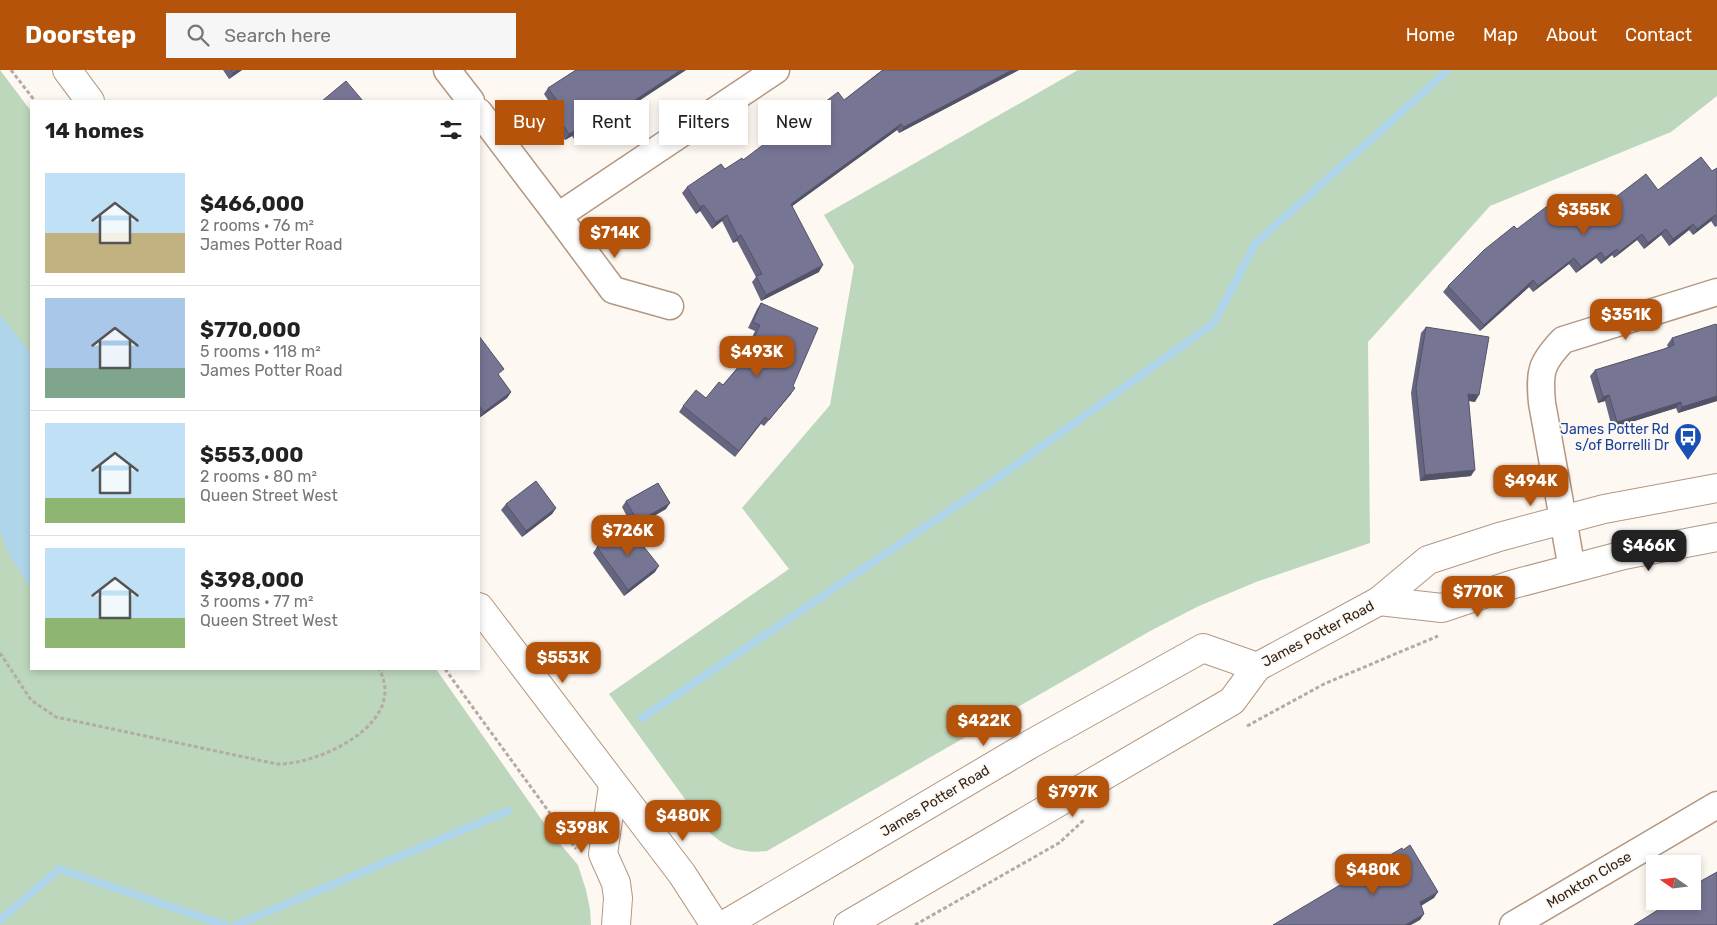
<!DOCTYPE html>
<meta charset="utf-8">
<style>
body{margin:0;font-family:Rubik,sans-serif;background:#f6f6f6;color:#222;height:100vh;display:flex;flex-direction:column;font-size:19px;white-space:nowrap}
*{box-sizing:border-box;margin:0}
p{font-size:16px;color:#767676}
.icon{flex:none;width:28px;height:28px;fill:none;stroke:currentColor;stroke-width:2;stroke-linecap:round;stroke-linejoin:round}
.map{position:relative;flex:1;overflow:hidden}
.sheet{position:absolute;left:30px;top:30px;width:450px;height:570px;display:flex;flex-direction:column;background:#fff;border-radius:0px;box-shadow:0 2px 8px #0003}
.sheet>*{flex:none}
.banner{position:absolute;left:495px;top:30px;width:475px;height:45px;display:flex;gap:10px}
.needle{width:32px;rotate:284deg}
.controls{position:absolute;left:1646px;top:785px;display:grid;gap:10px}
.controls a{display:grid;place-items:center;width:55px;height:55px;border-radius:0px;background:#fff;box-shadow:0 2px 8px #0003;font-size:25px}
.price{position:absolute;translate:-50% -42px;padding:0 11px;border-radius:10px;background:#b45309;color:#fff;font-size:16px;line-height:32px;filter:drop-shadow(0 1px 2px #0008)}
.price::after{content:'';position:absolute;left:50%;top:30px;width:15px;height:11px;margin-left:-8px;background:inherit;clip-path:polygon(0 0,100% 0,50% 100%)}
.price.on{background:#222;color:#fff}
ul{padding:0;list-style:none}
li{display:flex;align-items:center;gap:15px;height:125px;padding:0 15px}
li+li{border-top:1px solid #e0e0e0}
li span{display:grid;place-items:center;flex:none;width:140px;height:100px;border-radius:0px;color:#555}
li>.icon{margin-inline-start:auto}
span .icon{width:60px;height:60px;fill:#fffc;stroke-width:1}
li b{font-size:21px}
h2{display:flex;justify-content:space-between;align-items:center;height:60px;padding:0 15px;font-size:21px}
.tag{padding:0 18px;border-radius:0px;background:#fff;box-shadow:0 2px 8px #0003;font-size:18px;line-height:45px}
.tag.on{background:#b45309;color:#fff}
header{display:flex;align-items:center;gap:30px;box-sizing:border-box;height:70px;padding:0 25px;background:#b45309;color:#fff}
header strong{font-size:24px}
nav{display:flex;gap:28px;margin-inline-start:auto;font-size:18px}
.search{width:350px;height:45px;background:#f6f6f6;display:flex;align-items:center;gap:12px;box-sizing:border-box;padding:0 18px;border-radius:0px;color:#767676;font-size:19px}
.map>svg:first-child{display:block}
</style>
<header>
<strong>Doorstep</strong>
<div class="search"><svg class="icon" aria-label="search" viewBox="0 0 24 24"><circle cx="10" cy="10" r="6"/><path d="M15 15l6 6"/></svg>Search here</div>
<nav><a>Home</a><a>Map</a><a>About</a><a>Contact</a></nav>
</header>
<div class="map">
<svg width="1717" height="855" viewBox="0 0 1717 855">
<rect width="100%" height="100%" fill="#fef8f3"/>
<!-- green -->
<g fill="#bcd7bc">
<path d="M0,0L31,41V599H436L551,763L578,795L586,820L590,839L591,855H0Z"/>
<path d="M1078,0H1717V26L1671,62L1490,136L1368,272L1370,473L1256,512L1199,536L1152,560L767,781C744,784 725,778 708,761L609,624L789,499L742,438L830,335L854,196L824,145Z"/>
</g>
<!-- water -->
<path fill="#afd5ea" d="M0,244L31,284V519L10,486L0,462Z"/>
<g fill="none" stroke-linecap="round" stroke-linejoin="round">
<!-- stream -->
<g stroke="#afd5ea" stroke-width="8">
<path d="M642,648L999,407L1214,253L1255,174L1448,0"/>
<path d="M0,850L59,799L225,855"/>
<path d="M236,855L508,741"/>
</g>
<defs>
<g id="minor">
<path d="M447,0L471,31"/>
<path d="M479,42L558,146L776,0"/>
<path d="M558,146L613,220L670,236"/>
<path d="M1572,499L1542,333C1539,301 1541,293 1563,270L1717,222"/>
<path d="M1513,855L1717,735"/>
</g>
<g id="secondary">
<path d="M67,0L90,31"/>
<path d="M1379,531L1442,538L1514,514L1624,485L1717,467"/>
<path d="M479,537L682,804L715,855"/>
<path d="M613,716L603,784L616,813L618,828L616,855"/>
<path d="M724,855L1029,675L1203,578L1257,597"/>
<path d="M848,855L1232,631L1257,597L1379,531L1428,490L1499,467L1604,439L1717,418"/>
</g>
</defs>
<!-- minor casing -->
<use href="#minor" stroke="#b39781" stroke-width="29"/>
<!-- secondary casing -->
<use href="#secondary" stroke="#b39781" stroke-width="30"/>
<!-- path -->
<g stroke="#b3aca5" stroke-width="3" stroke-dasharray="4 2.5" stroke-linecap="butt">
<path d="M11,0L35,31"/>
<path d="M0,583L31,630L56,647L277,694C319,695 409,653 379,599"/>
<path d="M445,599L576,779"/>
<path d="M1247,656L1324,614L1438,566"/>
<path d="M915,855L1059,773L1084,750"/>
</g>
<!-- minor -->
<use href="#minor" stroke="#fff" stroke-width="26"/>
<!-- secondary -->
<use href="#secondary" stroke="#fff" stroke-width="28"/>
</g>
<!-- wall -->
<g fill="#65657f">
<path d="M223,0H242L229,9Z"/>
<path d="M576,0H686L576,72L572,66L565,70L548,46L554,39L544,24L548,18Z"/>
<path d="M882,0H1019L899,63L897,60L792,136L819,202L761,231L752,212L756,207L737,171L733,173L722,151L712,159L700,141L696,144L682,123L687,117L743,90L794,56L844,30Z"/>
<path d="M1717,98V156L1715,157L1711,151L1693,165L1689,160L1669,176L1661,165L1644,179L1637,170L1614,188L1612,185L1601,194L1596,188L1576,203L1569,194L1533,222L1529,217L1480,261L1443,222L1448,216L1517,159L1569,151L1608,133L1658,120L1712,101Z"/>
<path d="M761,233L793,316L791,324L764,356L761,354L735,387L679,342L683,336L706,328L723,315L738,297L755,261L748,258L757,239Z"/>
<path d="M1717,256V331L1678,343L1676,338L1612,358L1605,331L1598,333L1590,306L1595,300L1664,279L1668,277L1667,275L1672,268Z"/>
<path d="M1426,257L1475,332L1469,331L1471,406L1420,411L1411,323L1421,263Z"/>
<path d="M479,266L499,306L511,322L507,328L479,348Z"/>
<path d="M626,431L666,439L633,458L622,437Z"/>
<path d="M506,434L556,438L552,444L522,467L501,440Z"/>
<path d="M597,477L655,502L624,526L593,483Z"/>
</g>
<!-- shaded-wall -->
<g fill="#535368">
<path d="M238,0H242L229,9L233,3Z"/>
<path d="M681,0H686L576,72L580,66Z"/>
<path d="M1012,0H1019L899,63L904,57Z"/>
<path d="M901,54L897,60L787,140L791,134Z"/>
<path d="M576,60L572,66L565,70L569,64Z"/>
<path d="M704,135L700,141L696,144L700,137Z"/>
<path d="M727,145L722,151L712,159L716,152Z"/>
<path d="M1715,145L1711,151L1693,165L1697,159Z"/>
<path d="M1693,154L1689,160L1669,176L1673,169Z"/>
<path d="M1666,159L1661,165L1644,179L1648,173Z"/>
<path d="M1642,164L1637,170L1614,188L1619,182Z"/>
<path d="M741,165L737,171L733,173L738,167Z"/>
<path d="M1617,179L1612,185L1601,194L1605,188Z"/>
<path d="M1601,182L1596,188L1576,203L1581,197Z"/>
<path d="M1574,188L1569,194L1533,222L1538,216Z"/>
<path d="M823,195L819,202L761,231L766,225Z"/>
<path d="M1533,210L1529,217L1480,261L1484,255Z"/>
<path d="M795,318L791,324L764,356L769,350Z"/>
<path d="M511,322L507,328L479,348L484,342Z"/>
<path d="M1468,324L1479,325L1475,332L1464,330Z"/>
<path d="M1609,325L1605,331L1598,333L1603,327Z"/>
<path d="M1717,326V331L1678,343L1682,337Z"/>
<path d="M1681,332L1676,338L1612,358L1617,352Z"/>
<path d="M1475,400L1471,406L1420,411L1425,405Z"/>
<path d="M670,433L666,439L633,458L638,452Z"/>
<path d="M556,438L552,444L522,467L526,461Z"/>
<path d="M659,496L655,502L624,526L628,520Z"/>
<path d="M1438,822L1434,828L1416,839L1420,832Z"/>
<path d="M1424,844L1420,850L1411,855H1405Z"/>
</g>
<!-- building -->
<g fill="#767694" stroke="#535368">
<path d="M231,0H238L233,3Z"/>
<path d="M576,0H681L580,66L576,60L569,64L553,40L560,35L548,18Z"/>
<path d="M883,0H1012L904,57L901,54L791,134L823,195L766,225L756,206L762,204L741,165L738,167L727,145L716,152L704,135L700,137L687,117L721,94L725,99L742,88L743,90L792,53L794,56L838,22L844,30Z"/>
<path d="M346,11L363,31H322Z"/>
<path d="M1701,87L1712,101L1717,98V148L1715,145L1697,159L1693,154L1673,169L1666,159L1648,173L1642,164L1619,182L1617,179L1605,188L1601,182L1581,197L1574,188L1538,216L1533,210L1484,255L1448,216L1484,180L1514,156L1517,159L1554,131L1569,151L1602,125L1608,133L1646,104L1658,120Z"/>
<path d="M761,233L818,258L793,316L795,318L769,350L765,347L739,381L683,336L696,320L706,328L719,312L723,315L742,293L760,255L753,252Z"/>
<path d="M1716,254L1717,256V326L1682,337L1681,332L1617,352L1609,325L1603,327L1595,300L1664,279L1674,275L1672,268Z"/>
<path d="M1426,257L1489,267L1479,325L1468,324L1475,400L1425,405L1416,317Z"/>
<path d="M479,266L504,299L498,304L511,322L484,342L479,336Z"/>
<path d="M536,411L556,438L526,461L506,434Z"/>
<path d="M658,413L670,433L638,452L626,431Z"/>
<path d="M626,454L659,496L628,520L597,477Z"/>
<path d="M1410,775L1438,822L1420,832L1424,844L1405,855H1273L1402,778L1403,780Z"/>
<path d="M1717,802V855H1634L1669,833L1668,831H1692V816Z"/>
</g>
<!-- icons -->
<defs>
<symbol id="bus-pin" viewBox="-11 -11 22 30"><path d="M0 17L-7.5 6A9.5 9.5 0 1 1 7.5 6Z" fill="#1a4fb4" stroke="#fef8f3"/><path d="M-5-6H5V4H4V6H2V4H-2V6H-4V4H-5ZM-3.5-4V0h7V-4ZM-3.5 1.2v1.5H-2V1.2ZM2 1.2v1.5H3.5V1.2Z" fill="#fff"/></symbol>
</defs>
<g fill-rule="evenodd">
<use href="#bus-pin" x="1672" y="351" width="32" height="43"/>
</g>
<g text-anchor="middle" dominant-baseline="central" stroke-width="4" stroke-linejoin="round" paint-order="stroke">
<!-- transit labels -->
<g font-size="14" fill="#164399" stroke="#fef8f3" text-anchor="end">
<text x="1669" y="359">James Potter Rd<tspan x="1669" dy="16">s/of Borrelli Dr</tspan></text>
</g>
<!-- street labels -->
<g font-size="14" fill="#2f241b" stroke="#fef8f3">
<text transform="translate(1318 564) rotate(-28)">James Potter Road</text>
<text transform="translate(935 731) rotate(-31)">James Potter Road</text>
<text transform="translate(1589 810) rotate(-31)">Monkton Close</text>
</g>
</g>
</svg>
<div class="controls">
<a><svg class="needle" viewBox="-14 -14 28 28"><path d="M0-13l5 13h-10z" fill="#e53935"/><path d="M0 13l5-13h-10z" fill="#767676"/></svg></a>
</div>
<b class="price" style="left:1584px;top:166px">$355K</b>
<b class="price" style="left:615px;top:189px">$714K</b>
<b class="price" style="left:1626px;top:271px">$351K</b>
<b class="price" style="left:757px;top:308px">$493K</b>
<b class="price" style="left:1531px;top:437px">$494K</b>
<b class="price" style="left:628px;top:487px">$726K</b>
<b class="price on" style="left:1649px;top:502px">$466K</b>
<b class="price" style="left:1478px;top:548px">$770K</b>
<b class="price" style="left:563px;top:614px">$553K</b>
<b class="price" style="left:984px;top:677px">$422K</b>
<b class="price" style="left:1073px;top:748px">$797K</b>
<b class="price" style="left:683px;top:772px">$480K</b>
<b class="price" style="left:582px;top:784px">$398K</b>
<b class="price" style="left:1373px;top:826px">$480K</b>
<div class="banner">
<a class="tag on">Buy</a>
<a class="tag">Rent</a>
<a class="tag">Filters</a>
<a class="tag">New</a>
</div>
<section class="sheet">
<h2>14 homes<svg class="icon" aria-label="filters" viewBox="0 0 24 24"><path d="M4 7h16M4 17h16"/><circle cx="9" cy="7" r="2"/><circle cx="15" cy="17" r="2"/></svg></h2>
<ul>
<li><span style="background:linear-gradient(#bfe0f5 60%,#c2b280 0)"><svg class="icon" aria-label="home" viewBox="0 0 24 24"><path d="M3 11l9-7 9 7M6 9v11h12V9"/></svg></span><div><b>$466,000</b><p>2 rooms · 76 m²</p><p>James Potter Road</p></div></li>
<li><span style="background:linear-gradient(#a9c7e8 70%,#7fa58c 0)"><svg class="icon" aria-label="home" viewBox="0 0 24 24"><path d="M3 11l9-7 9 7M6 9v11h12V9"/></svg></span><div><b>$770,000</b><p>5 rooms · 118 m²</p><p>James Potter Road</p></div></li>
<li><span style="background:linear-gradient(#bfe0f5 75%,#8fb573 0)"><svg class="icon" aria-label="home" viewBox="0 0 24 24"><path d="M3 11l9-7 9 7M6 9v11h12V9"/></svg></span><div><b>$553,000</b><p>2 rooms · 80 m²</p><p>Queen Street West</p></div></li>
<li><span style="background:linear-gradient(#bfe0f5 70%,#8fb573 0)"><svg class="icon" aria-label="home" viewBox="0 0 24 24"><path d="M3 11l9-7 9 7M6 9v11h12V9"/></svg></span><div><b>$398,000</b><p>3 rooms · 77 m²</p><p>Queen Street West</p></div></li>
</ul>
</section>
</div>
